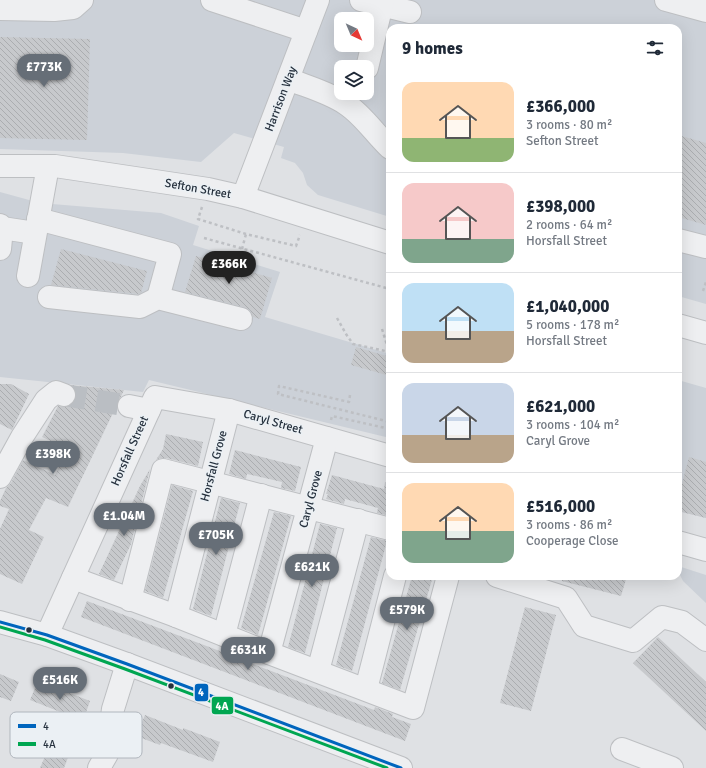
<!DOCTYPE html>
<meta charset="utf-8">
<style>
body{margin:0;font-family:Signika,sans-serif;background:#f6f6f7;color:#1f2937;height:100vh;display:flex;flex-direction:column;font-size:15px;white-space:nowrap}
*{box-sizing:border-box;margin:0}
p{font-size:13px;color:#747a83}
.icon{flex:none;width:22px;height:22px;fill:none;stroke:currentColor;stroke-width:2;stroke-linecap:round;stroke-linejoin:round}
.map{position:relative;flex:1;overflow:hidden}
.sheet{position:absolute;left:386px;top:24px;width:296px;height:556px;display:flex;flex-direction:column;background:#fff;border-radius:12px;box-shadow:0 4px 16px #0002}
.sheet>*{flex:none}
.needle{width:26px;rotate:136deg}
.controls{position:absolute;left:334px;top:12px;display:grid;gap:8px}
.controls a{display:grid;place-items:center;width:40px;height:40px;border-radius:8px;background:#fff;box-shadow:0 4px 16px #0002;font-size:20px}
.price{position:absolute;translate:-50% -34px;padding:0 9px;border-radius:14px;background:#666e77;color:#fff;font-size:13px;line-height:26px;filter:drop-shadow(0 1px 2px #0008)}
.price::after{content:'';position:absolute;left:50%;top:24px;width:12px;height:9px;margin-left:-6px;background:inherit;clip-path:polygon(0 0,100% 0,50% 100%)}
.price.on{background:#222;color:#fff}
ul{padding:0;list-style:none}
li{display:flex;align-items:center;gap:12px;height:100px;padding:0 16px}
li+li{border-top:1px solid #e0e1e3}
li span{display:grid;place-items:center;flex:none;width:112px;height:80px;border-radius:12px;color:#555}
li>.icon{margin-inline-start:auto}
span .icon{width:48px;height:48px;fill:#fffc;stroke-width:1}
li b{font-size:17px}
h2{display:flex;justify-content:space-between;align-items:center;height:48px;padding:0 16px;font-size:17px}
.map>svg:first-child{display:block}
</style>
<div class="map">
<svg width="706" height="768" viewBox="0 0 706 768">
<defs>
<pattern id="building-back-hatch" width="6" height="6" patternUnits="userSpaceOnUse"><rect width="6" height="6" fill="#c7c9cc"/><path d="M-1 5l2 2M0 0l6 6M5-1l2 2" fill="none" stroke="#abadb0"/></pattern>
</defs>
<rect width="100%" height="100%" fill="#dfe1e4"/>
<!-- built -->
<g fill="#ccd1d8" fill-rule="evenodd">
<path d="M0,0H706V304L678,296V28H390V217L318,195L307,185L303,173L295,163L281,158L284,147L234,133L201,162L123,153L0,149ZM341,19H367V45H341ZM341,67H367V93H341Z"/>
<path d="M0,192L40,203L161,213L199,226L193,245L280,272L265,317L390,354V438L149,380L143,392L0,377Z"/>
<path d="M678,380L706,388V518L678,511Z"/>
<path d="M678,566L706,575V603L683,581L678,571Z"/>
</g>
<!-- building -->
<g fill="url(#building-back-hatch)">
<path d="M0,37L90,39L87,140L0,138Z"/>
<path d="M678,135L706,143V225L678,217Z"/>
<path d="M61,249L147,271L141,293L138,294L51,285Z"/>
<path d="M196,256L272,278L260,319L253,317L250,310L244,307L185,292Z"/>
<path d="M356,347L390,357V376L351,365Z"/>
<path d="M0,384H11L29,394L12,430L0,424Z"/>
<path d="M70,385L124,390L68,507L46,498L29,530L44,537L22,584L0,574V529L9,509L0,506V501L6,488L11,483L23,460L55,475L69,449L42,437L58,406L66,407L72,404L76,400V393L74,387Z"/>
<path d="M166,434L203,442L198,466L166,458H160L156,460L163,449Z"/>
<path d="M235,450L301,467L295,491L281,488L282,482L247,474L246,479L229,474Z"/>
<path d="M689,457L706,462V518L678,511V499Z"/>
<path d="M150,469L131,544L114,580L99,574L140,486Z"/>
<path d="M332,475L384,489L385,482L390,483V516L377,513L378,508L345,499L344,504L326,499L328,494H326Z"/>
<path d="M172,485L193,491L163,598L145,591Z"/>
<path d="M221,498L240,503L211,616L193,609Z"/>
<path d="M274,512L291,516L258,635L241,628Z"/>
<path d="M320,524L337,528L305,653L288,647Z"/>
<path d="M371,537L387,541L352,671L336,665Z"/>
<path d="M412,576H433L400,690L382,683Z"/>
<path d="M562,576H627L621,596L562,581Z"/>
<path d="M87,601L233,656L234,653L251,659L250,663L374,710L375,707L393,714L392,717L411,724L405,741L81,617Z"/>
<path d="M525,607L556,615L531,711L500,703Z"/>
<path d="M658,637L706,682V731L633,663Z"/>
<path d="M0,674L19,682L11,701L0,697Z"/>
<path d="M38,681L90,701L83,721L30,700Z"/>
<path d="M145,715L183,730V728L220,742L213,762L161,743L160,745L136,736Z"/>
<path d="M49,747L69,755L64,768H40Z"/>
</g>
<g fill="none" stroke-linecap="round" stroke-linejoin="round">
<!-- minor-tunnel -->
<path stroke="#babec3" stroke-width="22" stroke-dasharray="22 11" stroke-linecap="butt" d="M64,395L129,406"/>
<defs>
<g id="minor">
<path d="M212,0L306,31"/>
<path d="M361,0L410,12"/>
<path d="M666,0L706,11"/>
<path d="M0,9L54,10L73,8L82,0"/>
<path d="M367,68L383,0"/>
<path d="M288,79C308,87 328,92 346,104C363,115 375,134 390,148"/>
<path d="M0,166H55L208,189L243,197L390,243"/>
<path d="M243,197L318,0"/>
<path d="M38,219L170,254L158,298"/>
<path d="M0,225L2,228L0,249"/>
<path d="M2,228L35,233"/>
<path d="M678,240L706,247"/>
<path d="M28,276L48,166"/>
<path d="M49,297L140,307L158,298L241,319"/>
<path d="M678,325L706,333"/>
<path d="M129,406L149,410"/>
<path d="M0,477L22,437L46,400L56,392L64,395"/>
<path d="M678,542L706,550"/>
<path d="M497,576L566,598L584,626L633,641L662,617L682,622L706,640"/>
<path d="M73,578L176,616L269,653L413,708L448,576"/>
<path d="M130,600L163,470L390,529"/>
<path d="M176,616L229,410"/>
<path d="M0,622L47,635L127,664L401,768"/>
<path d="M47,635L155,397L229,410L390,456"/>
<path d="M224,635L261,495"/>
<path d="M269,653L327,438"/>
<path d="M318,671L358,520"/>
<path d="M366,689L395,576"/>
<path d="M622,749L672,768"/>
<path d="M99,768L107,754L113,709L127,664"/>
</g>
</defs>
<!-- minor casing -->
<use href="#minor" stroke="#bdbfc2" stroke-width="24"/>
<!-- path -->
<g stroke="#bec0c4" stroke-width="2.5" stroke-dasharray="3 3" stroke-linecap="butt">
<path d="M202,207L198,219L246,234L296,246L300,235"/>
<path d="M204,238L390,289"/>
<path d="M242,249L246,234"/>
<path d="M703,291L706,282"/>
<path d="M337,318L346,334L353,344L390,352"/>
<path d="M382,329L387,345L390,346"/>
<path d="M350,395L349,402L279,386L278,394L390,422"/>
<path d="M331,420L332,416L390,429"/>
</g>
<!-- minor -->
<use href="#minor" stroke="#eeeff1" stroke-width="22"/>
<defs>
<path id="bus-1" d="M0,622L47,635L127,664L401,768"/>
<path id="bus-2" d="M0,627L45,640L125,669L387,768"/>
</defs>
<!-- bus-1 casing -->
<use href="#bus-1" stroke="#ebf0f4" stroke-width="6"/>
<!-- bus-2 casing -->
<use href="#bus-2" stroke="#ebf0f4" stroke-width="6"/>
<!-- bus-1 -->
<use href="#bus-1" stroke="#0065bd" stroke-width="3"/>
<!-- bus-2 -->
<use href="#bus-2" stroke="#00a651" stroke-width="3"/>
</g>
<!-- markers -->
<g fill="#25303d" stroke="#ebf0f4" stroke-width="1.5">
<circle cx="29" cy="630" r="3.5"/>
<circle cx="171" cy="686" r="3.5"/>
</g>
<g text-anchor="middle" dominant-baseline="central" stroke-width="3" stroke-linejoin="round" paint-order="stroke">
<!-- street labels -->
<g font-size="12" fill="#25303d" stroke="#ebf0f4">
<text transform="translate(281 99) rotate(-69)">Harrison Way</text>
<text transform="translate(198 189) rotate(10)">Sefton Street</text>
<text transform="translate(273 422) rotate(16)">Caryl Street</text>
<text transform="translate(130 451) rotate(-66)">Horsfall Street</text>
<text transform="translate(214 466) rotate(-75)">Horsfall Grove</text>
<text transform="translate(311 499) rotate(-75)">Caryl Grove</text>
</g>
</g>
<!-- legend -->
<rect x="10" y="712" width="132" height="46" rx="6" fill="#ebf0f4" stroke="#b0b6bd" stroke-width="1"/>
<rect x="18" y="724" width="18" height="4" fill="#0065bd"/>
<rect x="18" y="742" width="18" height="4" fill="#00a651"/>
<g font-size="11" fill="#25303d">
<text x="43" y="730">4</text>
<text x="43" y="748">4A</text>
</g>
<g stroke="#ebf0f4" stroke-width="1.5">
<rect x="194" y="683" width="15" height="19" rx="4" fill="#0065bd"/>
<rect x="211" y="696" width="23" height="19" rx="4" fill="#00a651"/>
</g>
<g font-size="11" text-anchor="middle" font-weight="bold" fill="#fff">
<text x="201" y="696">4</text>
<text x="222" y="710">4A</text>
</g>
</svg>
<div class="controls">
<a><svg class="needle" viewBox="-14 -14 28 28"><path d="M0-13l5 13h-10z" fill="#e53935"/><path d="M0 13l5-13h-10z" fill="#747a83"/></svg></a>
<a><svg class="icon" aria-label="layers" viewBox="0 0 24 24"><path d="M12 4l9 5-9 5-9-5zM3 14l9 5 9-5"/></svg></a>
</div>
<b class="price" style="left:44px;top:88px">£773K</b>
<b class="price on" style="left:229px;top:285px">£366K</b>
<b class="price" style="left:53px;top:475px">£398K</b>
<b class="price" style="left:124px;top:537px">£1.04M</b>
<b class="price" style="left:216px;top:556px">£705K</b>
<b class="price" style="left:312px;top:588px">£621K</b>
<b class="price" style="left:407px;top:631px">£579K</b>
<b class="price" style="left:248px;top:671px">£631K</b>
<b class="price" style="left:60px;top:701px">£516K</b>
<section class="sheet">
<h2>9 homes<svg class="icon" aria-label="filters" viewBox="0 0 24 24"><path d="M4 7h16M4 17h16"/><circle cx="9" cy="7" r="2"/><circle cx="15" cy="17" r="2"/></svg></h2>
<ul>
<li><span style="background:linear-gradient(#ffd9b3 70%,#8fb573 0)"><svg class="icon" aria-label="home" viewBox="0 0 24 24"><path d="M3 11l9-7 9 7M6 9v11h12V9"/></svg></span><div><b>£366,000</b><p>3 rooms · 80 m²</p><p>Sefton Street</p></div></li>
<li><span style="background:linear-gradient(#f6c9c9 70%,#7fa58c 0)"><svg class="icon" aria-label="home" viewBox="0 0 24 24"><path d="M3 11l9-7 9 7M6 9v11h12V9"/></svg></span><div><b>£398,000</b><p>2 rooms · 64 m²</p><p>Horsfall Street</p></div></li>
<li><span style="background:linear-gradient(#bfe0f5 60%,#b9a48a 0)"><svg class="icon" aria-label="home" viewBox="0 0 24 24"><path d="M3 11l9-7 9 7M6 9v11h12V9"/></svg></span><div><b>£1,040,000</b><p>5 rooms · 178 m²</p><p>Horsfall Street</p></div></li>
<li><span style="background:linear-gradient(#c9d6e8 65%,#b9a48a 0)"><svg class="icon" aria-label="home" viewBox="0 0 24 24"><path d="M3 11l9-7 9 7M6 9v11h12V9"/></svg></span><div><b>£621,000</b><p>3 rooms · 104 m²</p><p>Caryl Grove</p></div></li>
<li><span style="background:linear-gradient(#ffd9b3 60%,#7fa58c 0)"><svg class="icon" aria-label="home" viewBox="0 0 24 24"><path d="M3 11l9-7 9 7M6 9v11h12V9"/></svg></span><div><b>£516,000</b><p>3 rooms · 86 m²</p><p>Cooperage Close</p></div></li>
</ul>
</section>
</div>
